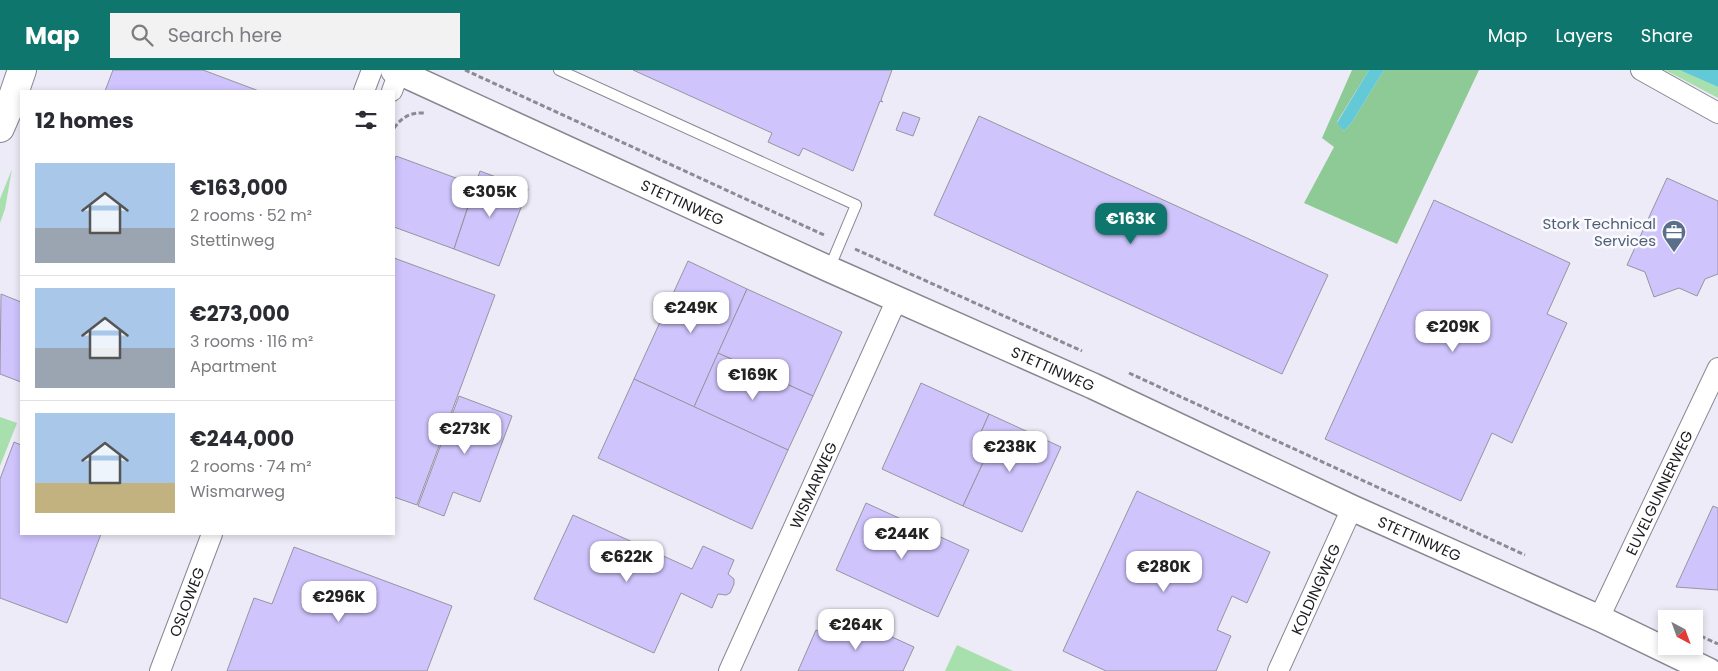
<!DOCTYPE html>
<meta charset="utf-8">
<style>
body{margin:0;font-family:Poppins,sans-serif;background:#f2f2f3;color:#2b2b33;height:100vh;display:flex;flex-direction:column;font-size:19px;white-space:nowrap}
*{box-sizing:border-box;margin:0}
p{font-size:16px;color:#7c7c81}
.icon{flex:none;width:28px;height:28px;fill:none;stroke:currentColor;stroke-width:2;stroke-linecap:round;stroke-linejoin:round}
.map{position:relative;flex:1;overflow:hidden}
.side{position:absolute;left:20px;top:20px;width:375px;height:445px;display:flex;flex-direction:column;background:#fff;border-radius:0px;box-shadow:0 2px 8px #0003}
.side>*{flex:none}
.needle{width:32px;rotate:139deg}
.buttons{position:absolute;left:1658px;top:540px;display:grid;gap:10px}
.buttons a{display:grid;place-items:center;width:45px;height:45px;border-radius:0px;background:#fff;box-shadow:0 2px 8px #0003;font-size:25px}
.price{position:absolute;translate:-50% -42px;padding:0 11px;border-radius:10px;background:#fff;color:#222;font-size:16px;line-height:32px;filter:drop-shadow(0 1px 2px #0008)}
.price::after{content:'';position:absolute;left:50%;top:30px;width:15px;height:11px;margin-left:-8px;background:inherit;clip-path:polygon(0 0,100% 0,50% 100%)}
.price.active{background:#0f766e;color:#fff}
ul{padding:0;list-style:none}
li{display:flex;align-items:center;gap:15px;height:125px;padding:0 15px}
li+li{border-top:1px solid #e1e1e2}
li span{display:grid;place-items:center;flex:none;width:140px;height:100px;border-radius:0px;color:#555}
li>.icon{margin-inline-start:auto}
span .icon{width:60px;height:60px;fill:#fffc;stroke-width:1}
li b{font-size:21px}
h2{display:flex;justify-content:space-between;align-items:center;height:60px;padding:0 15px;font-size:21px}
header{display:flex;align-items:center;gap:30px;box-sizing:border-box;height:70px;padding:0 25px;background:#0f766e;color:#fff}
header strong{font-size:24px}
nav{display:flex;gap:28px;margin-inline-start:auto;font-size:18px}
.search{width:350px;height:45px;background:#f2f2f3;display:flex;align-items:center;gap:12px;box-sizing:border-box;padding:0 18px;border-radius:0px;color:#7c7c81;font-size:19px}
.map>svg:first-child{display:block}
</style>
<header>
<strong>Map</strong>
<div class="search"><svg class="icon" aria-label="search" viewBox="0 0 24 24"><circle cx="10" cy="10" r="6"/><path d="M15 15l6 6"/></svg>Search here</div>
<nav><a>Map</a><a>Layers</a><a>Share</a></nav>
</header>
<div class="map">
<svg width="1718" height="601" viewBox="0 0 1718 601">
<rect width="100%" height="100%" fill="#edebf7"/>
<!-- green -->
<g fill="#a7e0ad">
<path d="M1665,0H1681L1718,17V28Z"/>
<path d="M12,99L5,139L0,153V129Z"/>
<path d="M0,347L17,353L0,396Z"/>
<path d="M957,575L1013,601H945Z"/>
</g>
<!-- forest -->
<path fill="#8eca95" d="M1352,0H1369L1337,52L1344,61L1352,52L1384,0H1479L1397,174L1304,133L1334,77L1322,68Z"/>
<!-- water -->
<g fill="#63c9d7">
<path d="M1369,0H1384L1352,52L1344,61L1337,53Z"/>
<path d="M1681,0H1718V17L1682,1Z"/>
</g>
<!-- building -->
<g fill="#cfc4fc" stroke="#96959f">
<path d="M113,0H203L259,21H105Z"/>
<path d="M633,0H892L881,30L883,32L880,31L853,101L803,78L799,86L768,72L772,63Z"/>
<path d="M903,42L920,48L913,66L896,60Z"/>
<path d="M979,46L1328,205L1282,304L934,145Z"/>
<path d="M396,86L475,115L454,179L394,157V93Z"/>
<path d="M480,101L528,119L499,196L454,179Z"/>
<path d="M1667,108L1718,131V204L1705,209L1697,226L1679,218L1654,227L1645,202L1627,195Z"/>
<path d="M1434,130L1570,193L1547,244L1567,253L1512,373L1492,363L1461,431L1325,369Z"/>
<path d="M394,188L495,225L417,435L394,427Z"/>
<path d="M688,191L747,219L694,337L634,309Z"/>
<path d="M747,219L842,262L813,326L718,283Z"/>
<path d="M1,224L21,232V312L0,304Z"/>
<path d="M718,283L813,326L788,380L694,337Z"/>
<path d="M634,309L788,380L752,459L598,388Z"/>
<path d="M921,313L989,344L975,376L988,382L963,436L882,399Z"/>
<path d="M459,326L512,346L480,432L453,422L444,446L418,436Z"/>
<path d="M989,344L1061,377L1022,462L963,436L988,382L975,376Z"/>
<path d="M14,372L21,375V464H101L67,553L0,528V409Z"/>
<path d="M1137,421L1270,482L1247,533L1232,526L1217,560L1231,566L1216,601H1106L1063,581Z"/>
<path d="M866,433L969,480L938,547L836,500Z"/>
<path d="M1713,436L1718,438V520L1676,517Z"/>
<path d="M573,445L692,499L703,476L734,490L728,504L734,509V514L730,523L726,525L718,524L712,538L681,523L654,583L534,529Z"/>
<path d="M294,477L452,536L427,601H227L254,528L272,534Z"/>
<path d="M846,546L914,577L903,601H798L816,560L835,569Z"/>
</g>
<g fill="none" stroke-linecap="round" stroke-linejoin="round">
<defs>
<path id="service" d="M559,0L856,135L829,199"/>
<g id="minor">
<path d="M1641,0L1718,43"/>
<path d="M364,21L372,0"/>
<path d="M392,21L399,2"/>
<path id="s1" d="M1599,548L1718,298"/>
<path id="s2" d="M160,601L212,464"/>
<path id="s3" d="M729,601L897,229"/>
<path id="s4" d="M1278,601L1352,438"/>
</g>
<g id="tertiary">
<path id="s5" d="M399,2L829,199L1093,316L1352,438L1599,548L1709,601"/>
</g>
<path id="secondary" d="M395,0L399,2L400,0"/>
<path id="trunk" d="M0,58L10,35L22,0"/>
</defs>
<!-- service casing -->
<use href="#service" stroke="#888791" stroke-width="12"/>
<!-- minor casing -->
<use href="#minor" stroke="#888791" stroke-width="22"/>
<!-- tertiary casing -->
<use href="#tertiary" stroke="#888791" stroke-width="28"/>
<!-- secondary casing -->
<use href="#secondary" stroke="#888791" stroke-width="30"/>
<!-- trunk casing -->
<use href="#trunk" stroke="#888791" stroke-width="30"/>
<!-- path -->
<g stroke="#8c8b93" stroke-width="3" stroke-dasharray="5 2.5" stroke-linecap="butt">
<path d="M465,0L824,165"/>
<path d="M394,58C402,47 411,42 424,43"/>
<path d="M855,179L1082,281"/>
<path d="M1129,303L1525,485"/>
<path d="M1694,563L1718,574"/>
</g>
<!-- service -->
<use href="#service" stroke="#fff" stroke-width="10"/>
<!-- minor -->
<use href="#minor" stroke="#fff" stroke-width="20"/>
<!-- tertiary -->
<use href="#tertiary" stroke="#fff" stroke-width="25"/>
<!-- secondary -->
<use href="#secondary" stroke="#fff" stroke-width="28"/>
<!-- trunk -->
<use href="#trunk" stroke="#fff" stroke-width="28"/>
</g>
<!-- icons -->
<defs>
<symbol id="office-pin" viewBox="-11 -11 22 30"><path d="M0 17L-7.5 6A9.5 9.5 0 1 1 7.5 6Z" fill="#5c6f8a" stroke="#fafafe"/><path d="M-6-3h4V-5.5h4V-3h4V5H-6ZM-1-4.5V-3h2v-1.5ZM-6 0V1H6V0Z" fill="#fff"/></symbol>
</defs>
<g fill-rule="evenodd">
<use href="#office-pin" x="1660" y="148" width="28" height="38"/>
</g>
<g text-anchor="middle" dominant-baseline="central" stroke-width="5" stroke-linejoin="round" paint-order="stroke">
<!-- street labels -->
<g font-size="15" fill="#1c1c20" stroke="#fafafe">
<text stroke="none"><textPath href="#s5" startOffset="312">STETTINWEG</textPath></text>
<text stroke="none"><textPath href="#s5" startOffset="718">STETTINWEG</textPath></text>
<text stroke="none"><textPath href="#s3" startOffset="204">WISMARWEG</textPath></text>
<text stroke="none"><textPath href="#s1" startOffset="139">EUVELGUNNERWEG</textPath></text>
<text stroke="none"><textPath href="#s5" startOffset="1122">STETTINWEG</textPath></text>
<text stroke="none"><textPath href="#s4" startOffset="90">KOLDINGWEG</textPath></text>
<text stroke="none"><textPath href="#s2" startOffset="74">OSLOWEG</textPath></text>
</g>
<!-- service labels -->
<g font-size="15" fill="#4e5e75" stroke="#fafafe" text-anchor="end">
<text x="1656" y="153">Stork Technical<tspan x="1656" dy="17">Services</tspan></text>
</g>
</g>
</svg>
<div class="buttons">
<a><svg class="needle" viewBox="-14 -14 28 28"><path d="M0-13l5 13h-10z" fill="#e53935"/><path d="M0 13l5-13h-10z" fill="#7c7c81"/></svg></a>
</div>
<b class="price" style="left:490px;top:148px">€305K</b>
<b class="price active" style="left:1131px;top:175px">€163K</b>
<b class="price" style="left:691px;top:264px">€249K</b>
<b class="price" style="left:1453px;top:283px">€209K</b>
<b class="price" style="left:753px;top:331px">€169K</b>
<b class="price" style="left:465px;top:385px">€273K</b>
<b class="price" style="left:1010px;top:403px">€238K</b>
<b class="price" style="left:902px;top:490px">€244K</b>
<b class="price" style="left:627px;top:513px">€622K</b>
<b class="price" style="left:1164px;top:523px">€280K</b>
<b class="price" style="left:339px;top:553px">€296K</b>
<b class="price" style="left:856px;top:581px">€264K</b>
<section class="side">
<h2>12 homes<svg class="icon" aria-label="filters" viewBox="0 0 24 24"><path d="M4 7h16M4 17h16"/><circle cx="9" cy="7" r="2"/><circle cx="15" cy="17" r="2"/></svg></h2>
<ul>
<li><span style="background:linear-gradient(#a9c7e8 65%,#9aa5b1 0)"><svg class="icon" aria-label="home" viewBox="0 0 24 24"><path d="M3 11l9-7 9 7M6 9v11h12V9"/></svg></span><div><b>€163,000</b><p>2 rooms · 52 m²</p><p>Stettinweg</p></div></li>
<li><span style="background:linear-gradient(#a9c7e8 60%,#9aa5b1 0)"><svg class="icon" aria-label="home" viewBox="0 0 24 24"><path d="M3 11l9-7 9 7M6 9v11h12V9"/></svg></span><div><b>€273,000</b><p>3 rooms · 116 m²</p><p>Apartment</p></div></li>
<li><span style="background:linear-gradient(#a9c7e8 70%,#c2b280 0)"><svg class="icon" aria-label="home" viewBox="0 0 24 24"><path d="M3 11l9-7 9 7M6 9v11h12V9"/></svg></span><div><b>€244,000</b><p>2 rooms · 74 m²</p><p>Wismarweg</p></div></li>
</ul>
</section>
</div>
